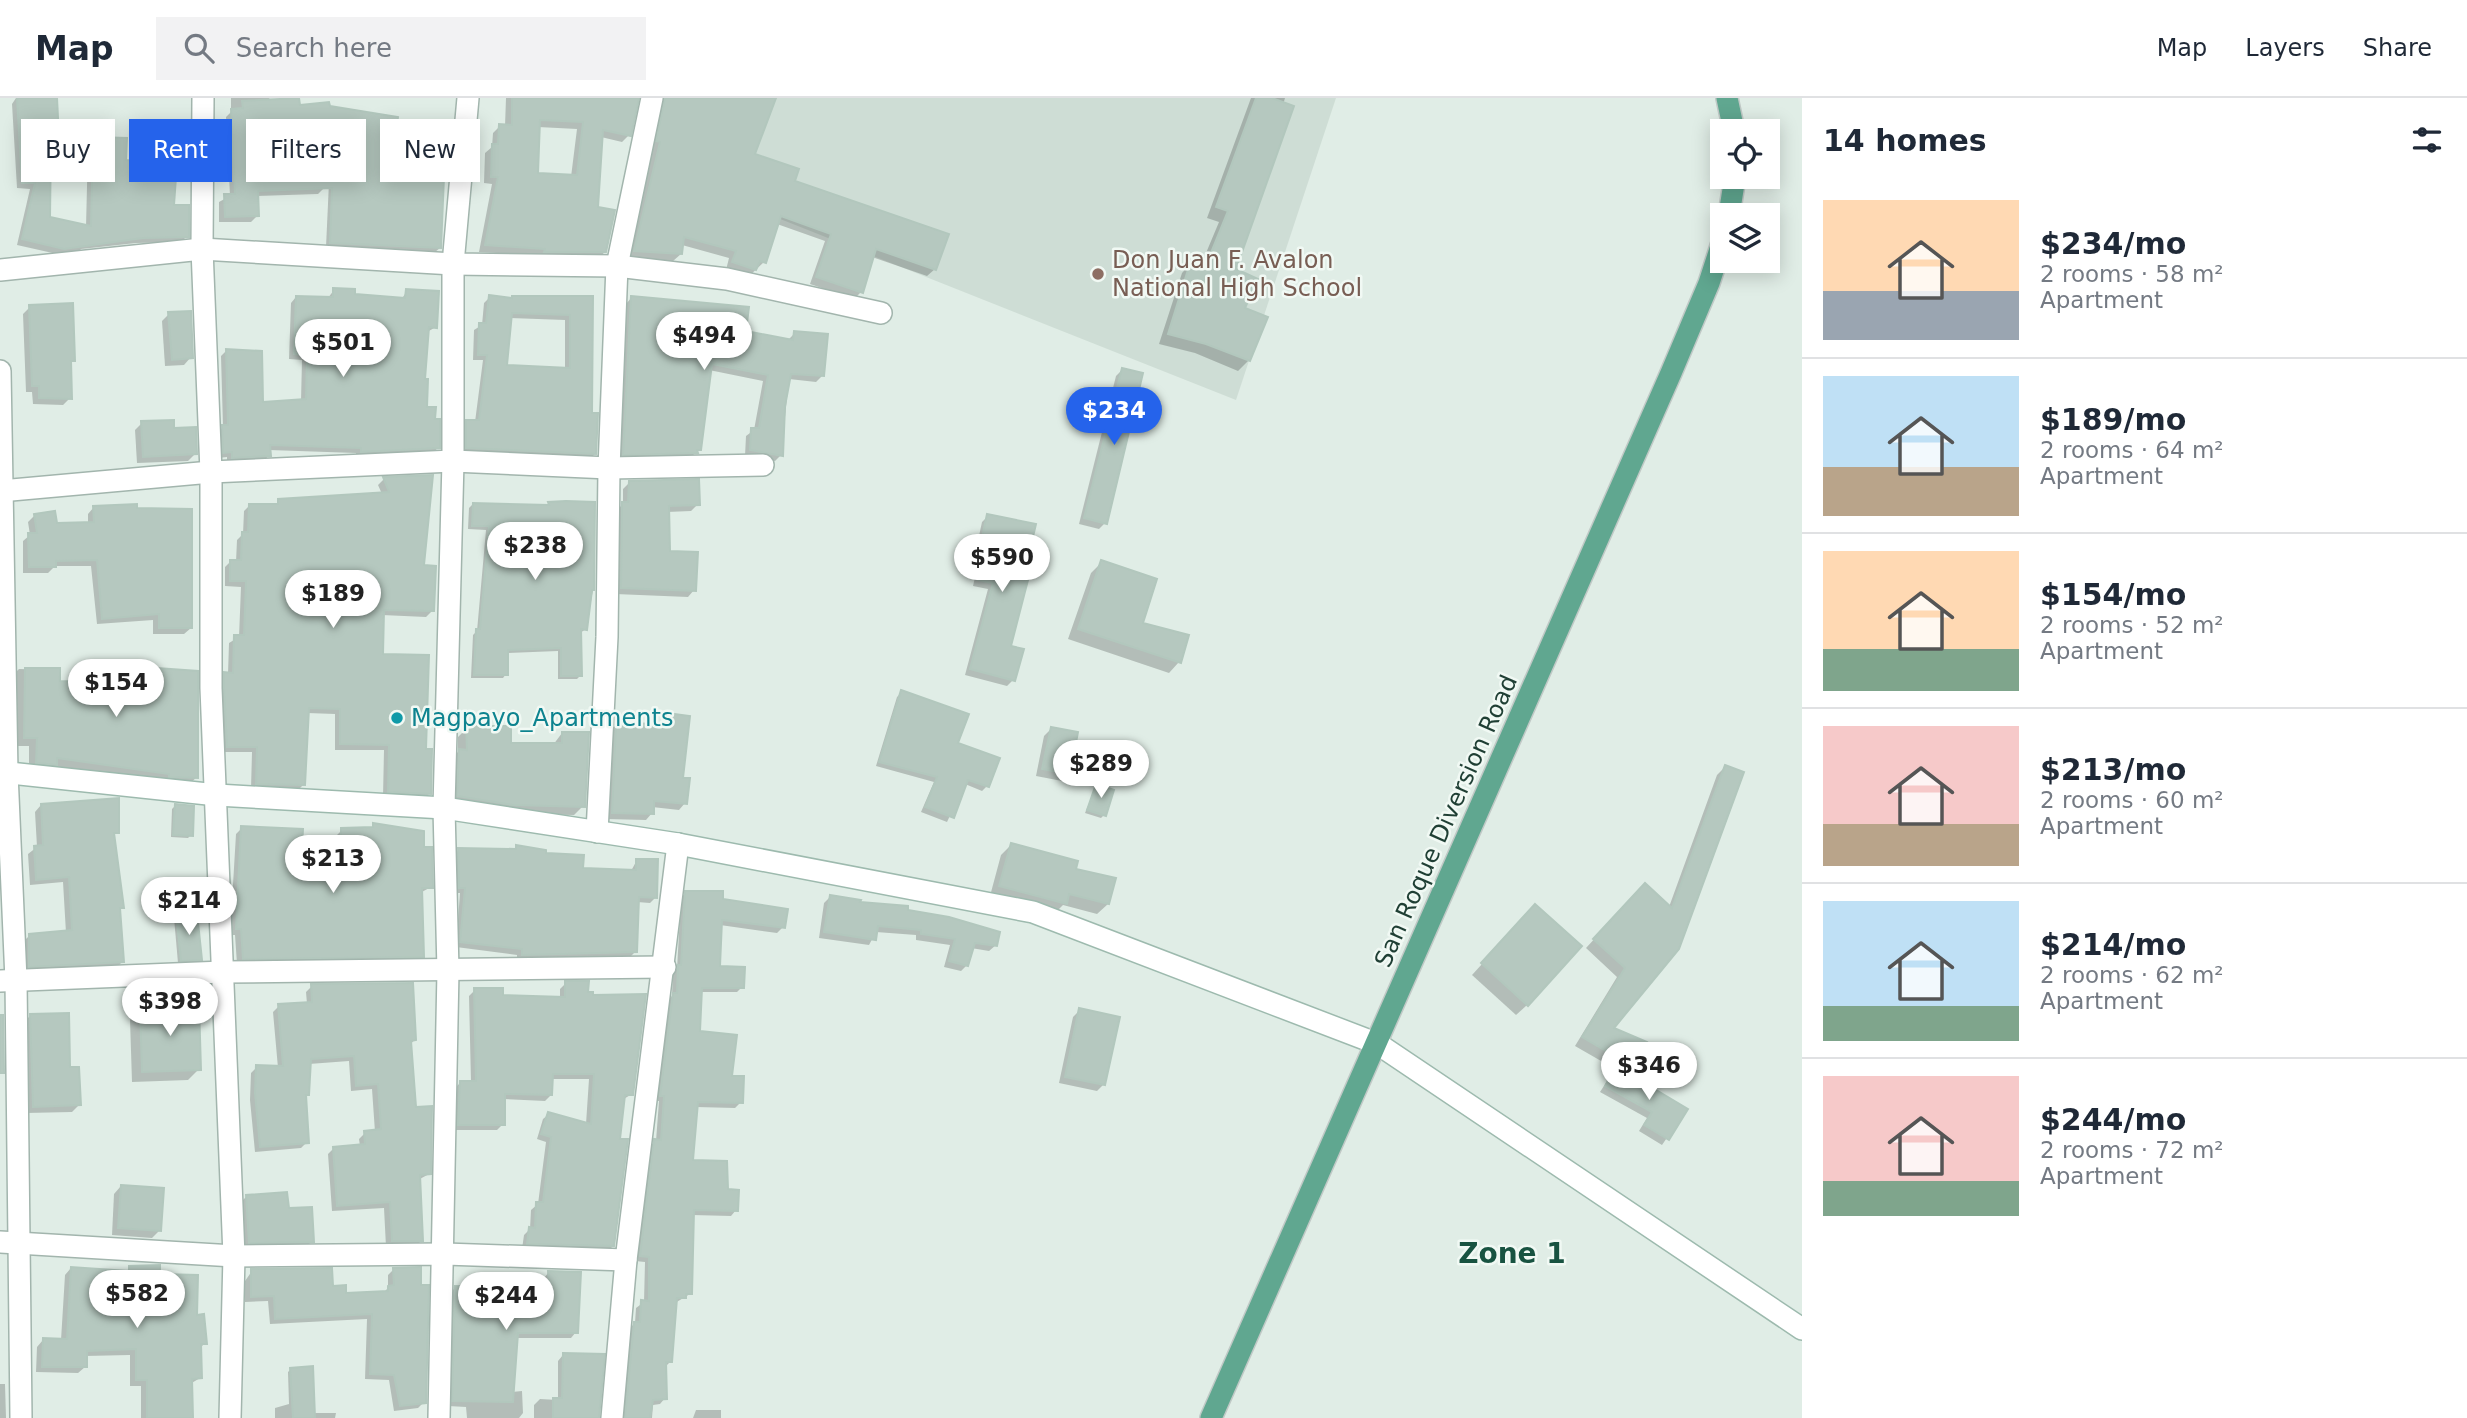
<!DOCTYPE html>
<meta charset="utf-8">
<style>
body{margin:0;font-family:"DejaVu Sans",sans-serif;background:#f2f2f3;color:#1f2937;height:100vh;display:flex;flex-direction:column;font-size:26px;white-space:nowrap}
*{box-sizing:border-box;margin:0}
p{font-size:23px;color:#747a83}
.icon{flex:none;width:38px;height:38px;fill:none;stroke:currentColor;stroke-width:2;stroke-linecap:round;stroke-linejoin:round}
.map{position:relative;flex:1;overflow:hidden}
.panel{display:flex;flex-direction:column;background:#fff;width:665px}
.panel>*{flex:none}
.guide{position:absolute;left:21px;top:21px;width:665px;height:63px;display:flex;gap:14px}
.tools{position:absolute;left:1710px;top:21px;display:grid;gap:14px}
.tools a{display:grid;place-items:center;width:70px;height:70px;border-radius:0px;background:#fff;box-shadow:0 4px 18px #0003;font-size:35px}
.price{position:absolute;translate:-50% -60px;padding:0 16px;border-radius:24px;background:#fff;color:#222;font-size:23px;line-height:46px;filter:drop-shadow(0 2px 4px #0008)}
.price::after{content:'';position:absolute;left:50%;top:42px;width:21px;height:16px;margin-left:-10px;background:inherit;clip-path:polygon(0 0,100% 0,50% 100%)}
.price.current{background:#2563eb;color:#fff}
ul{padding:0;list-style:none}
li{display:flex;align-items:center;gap:21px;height:175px;padding:0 21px}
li+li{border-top:2px solid #e0e1e3}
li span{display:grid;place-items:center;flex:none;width:196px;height:140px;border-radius:0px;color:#555}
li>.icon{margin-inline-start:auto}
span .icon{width:84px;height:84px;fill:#fffc;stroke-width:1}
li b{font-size:30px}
h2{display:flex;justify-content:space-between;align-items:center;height:84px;padding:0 21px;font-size:30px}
.tag{padding:0 24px;border-radius:0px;background:#fff;box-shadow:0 4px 18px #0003;font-size:24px;line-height:63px}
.tag.current{background:#2563eb;color:#fff}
header{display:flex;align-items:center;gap:42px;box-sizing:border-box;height:98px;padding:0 35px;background:#fff;border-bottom:2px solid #e0e1e3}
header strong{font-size:33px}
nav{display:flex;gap:38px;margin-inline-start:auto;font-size:24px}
.search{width:490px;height:63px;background:#f2f2f3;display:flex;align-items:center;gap:18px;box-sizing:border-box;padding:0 24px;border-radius:0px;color:#747a83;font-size:26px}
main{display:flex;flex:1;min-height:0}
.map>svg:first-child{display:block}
</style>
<header>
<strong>Map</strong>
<div class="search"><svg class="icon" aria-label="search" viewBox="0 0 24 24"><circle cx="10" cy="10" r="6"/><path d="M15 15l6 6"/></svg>Search here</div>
<nav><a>Map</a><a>Layers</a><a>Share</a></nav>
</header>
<main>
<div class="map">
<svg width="1802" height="1320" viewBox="0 0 1802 1320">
<rect width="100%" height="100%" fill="#e0ede6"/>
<!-- built -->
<path fill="#ceddd5" d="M712,0H1336L1236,302L697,88Z"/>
<!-- shadow -->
<g fill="#0003" fill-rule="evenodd">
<path d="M16,0H56L58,39L49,45L48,121L86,129L88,47L94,41L125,64L172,109L187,138L181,144L136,145L81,151L78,155L57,156L17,147L30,91L17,90L12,6Z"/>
<path d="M231,0H269L324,90L318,96L257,98V118L251,124H219V104L230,98L226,19L231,14Z"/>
<path d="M506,0H637L629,37L622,44L601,39L596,111L605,154L597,161L479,154L492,86L484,85L485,55L492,49L493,35L500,28H505ZM538,29L577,31L571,79L536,76Z"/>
<path d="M655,0H773L753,57L935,171L927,178L872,159L861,194L854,201L810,186L825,143L777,126L764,164L748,179L726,172L729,160L682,147L681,156L673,163L627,160L653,51L650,50Z"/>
<path d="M1251,0H1285L1234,172L1249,262L1238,273L1195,255L1159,246L1182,175L1192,164L1201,167L1219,124L1207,120Z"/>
<path d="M395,28L440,150L435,154L326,149L329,84Z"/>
<path d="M334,192L353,198L401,202L407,193L436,229L427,234L424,283L425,311L434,323L438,350L432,355L356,359V355L269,352V357L264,363L227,365V359L218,360L217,335L223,329L221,258L227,252L262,306L301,303L302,262L289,261L291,205L296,199L328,200Z"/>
<path d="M490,199L510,202L592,199L590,316L595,356L589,361L461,355V329L467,323L475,324L483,262H473L474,232L482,227L484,205ZM510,220L565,222V272L506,269Z"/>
<path d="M632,199L744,235L789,241L795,235L822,278L816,284L789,281L781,357L775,363L745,358L746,338L754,332L763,283L709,272L700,351L693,357L690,361L617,362L626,206Z"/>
<path d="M30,209L74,262L69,267L70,300L63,307L33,306L32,294H26L23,216Z"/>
<path d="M169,216L191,259L184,267L165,268L162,223Z"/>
<path d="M1122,272L1105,425L1099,431L1079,426L1116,278Z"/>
<path d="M142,325L173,332L195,356L188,363L137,365L135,332Z"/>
<path d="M431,379L422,469L432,513L426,519L382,517L381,558L424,652L430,695L424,701L383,699L384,652H335V616L307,615L304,686L298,692L251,691L252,654H221L219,582L228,576L229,545L239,539L241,489L225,488V469L231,463L236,464L237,442L243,436L244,413L250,407L274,408L279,403L382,396L378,387L384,381Z"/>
<path d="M630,384L698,406L691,413L667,414L668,455L694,492L688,499L615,496L616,413L623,406V391Z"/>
<path d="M473,406L546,409L549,406L593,492L586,531L580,535L581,577L577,581H558V553L506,555V576L503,580H471L473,537L477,533L486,432L468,431L469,410Z"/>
<path d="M94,409L191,530L184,536H153V522L97,526L91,468H55L48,475H23V443L30,437L28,424L35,417L55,427L88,425V416Z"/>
<path d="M988,418L1021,482L1009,549L1013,582L1007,588L965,577L988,491L973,488L977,471L972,470L982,424Z"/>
<path d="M1102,464L1140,526L1179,564L1169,575L1068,541L1091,475Z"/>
<path d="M101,568L197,679L188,687L53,668L47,674L29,672V648H12L11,579L19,571L59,572L58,585L93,586V576Z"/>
<path d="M902,594L956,646L987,688L982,693L965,686L947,724L921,714L934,684L876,668L897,599Z"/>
<path d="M667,617L685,705L679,712L652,709V715L646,722L606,721L610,633L616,627L660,628Z"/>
<path d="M467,630L509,647H553L562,635L583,708L574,717L503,716L449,706L450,662L458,654V639Z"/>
<path d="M1051,631L1069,676L1062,683L1036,678L1044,638Z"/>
<path d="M1725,669L1741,675L1611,930L1634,969L1627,976L1686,1012L1662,1047L1639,1033L1647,1020L1600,994L1615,971L1575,948L1617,879L1586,850L1636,796L1669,809L1717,677Z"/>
<path d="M1096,688L1104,717L1101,720L1085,715Z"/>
<path d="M41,707L117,734L113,738L122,809L119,812L123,863L116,870L23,875V844L30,837L66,835L63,784L30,787L28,756L37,749L35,714Z"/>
<path d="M175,708L191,737L188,740L171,739L172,711Z"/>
<path d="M374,727L422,751L431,789L420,795L422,858L416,864L237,866L235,837H230L236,736L242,730L299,769H336V738L342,732L370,731Z"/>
<path d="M1011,747L1074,772L1108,806L1097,816L1063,807L1055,815L990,798L1001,757Z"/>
<path d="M517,749L581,772L631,773L637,762L656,799L650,805L637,804L636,853L630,859L517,862V857L456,849L460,795H454L453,757L459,752L513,753Z"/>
<path d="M686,794L721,803L783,829L777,835L720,827L718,869L742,889L737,894H700L699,934L730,980L741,1004L735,1010L696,1009L691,1064L726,1093L736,1112L731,1118L692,1117L690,1196L675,1205L671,1263L664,1270L665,1300L660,1306L653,1307L652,1320H619L629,1231L635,1225L636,1210L644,1204L645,1164L635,1163L649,1049L656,1043L659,1003H655L668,902L672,898L673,874L677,871L681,800Z"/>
<path d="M830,799L906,813L996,847L989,853L971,850L967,867L961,873L944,869L950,847L916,842V837L876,834L869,847L819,840L824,805Z"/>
<path d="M177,817L200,861L197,864L178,865L174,820Z"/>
<path d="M1525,819L1527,907L1516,917L1472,877Z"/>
<path d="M566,885L587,896L632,996L622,1002L613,1148L607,1154L522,1151L524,1137L530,1131L531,1112L538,1106L546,1044L537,1041L543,1021L549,1016L586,1026L589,981H551V997L545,1003L503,1001V1026L497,1032H453L455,990L461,984H471L469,898L475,892L502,898L560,900V891Z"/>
<path d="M312,888L415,941L410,947L414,1011L429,1076L418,1082L422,1142L416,1148L386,1149L384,1110L332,1113L328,1056L334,1050L360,1048L359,1041L365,1035L375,1034L372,991L351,993L349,963L309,966L307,997L304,1000L307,1044L301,1050L255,1054L250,1002L251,975L257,969L278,970L273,914L279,908L307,906L306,894Z"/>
<path d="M141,911L199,971L188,982L132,984L130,922Z"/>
<path d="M1080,912L1104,986L1097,993L1059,985L1073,919Z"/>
<path d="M30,918L68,971L79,1007L72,1014L26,1015L23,925Z"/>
<path d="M121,1088L159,1133L152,1140L112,1137L114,1096Z"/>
<path d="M247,1098L287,1112L312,1143L306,1149L244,1150L241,1104Z"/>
<path d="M71,1170L125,1174L130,1170L158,1178L196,1219L205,1245L200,1250V1280L190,1286L191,1320H141V1288H130V1257L85,1258V1269L78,1275L36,1274L37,1249L43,1242H61L65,1177Z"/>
<path d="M394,1171L424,1304L418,1310L394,1313L389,1282L365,1281L367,1221L270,1226L268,1203L245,1204V1183L252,1173L331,1190L344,1197L383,1195L388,1190V1177Z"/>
<path d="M549,1174L576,1234L571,1240H516L512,1294L522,1293L523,1315L519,1320H467L466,1309L448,1308L450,1195L455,1190L544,1192V1180Z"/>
<path d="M563,1257L598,1320H534V1307L540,1301L558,1302V1263Z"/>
<path d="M291,1271L313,1315H336L335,1320H275V1310L289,1306L288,1274Z"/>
<path d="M0,1286H5L6,1320H0Z"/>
<path d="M696,1312H721V1320H693Z"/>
</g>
<!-- building -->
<g fill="#b5c8bf" stroke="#b2c7bd" stroke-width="2" fill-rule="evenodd">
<path d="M17,0H57L59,40H51L50,119L91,128L93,39L127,40L126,62L177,65L174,107H189V139L143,140L64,151L22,141L35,85H22Z"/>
<path d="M299,0L300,7L329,4L330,8L398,19L397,27L446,31L441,150L330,145L332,90L258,93L259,118L225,119L224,96H235L231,11L243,10L242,3Z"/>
<path d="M512,0H639L631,38L603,32L598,109L615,112L606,154H544L545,151L485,147L498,79H491L492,46H498L499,26L512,27ZM540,22L583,24L577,77L538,75Z"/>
<path d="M665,0H776L755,56L799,71L795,83L949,136L936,172L876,151L863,195L816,179L831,136L781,118L766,165L760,163L756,172L732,164L736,153L684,139L682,156L634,153L660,44L656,43Z"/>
<path d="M1256,0H1272L1294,8L1236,171L1258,181L1245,210L1268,219L1250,263L1206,246L1168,236L1191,162L1206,167L1228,113L1216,109Z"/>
<path d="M333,190L355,191V196L405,200L406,191L439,193L437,230L429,229L425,281H428L427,309H436L435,321H440V350L361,354V350L270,347L271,358L232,360V354L223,355L222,327H228L226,251L262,253L263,304L306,301L307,257L294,256L296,198L333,199Z"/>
<path d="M489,197L512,200V198H593L592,315H598L596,356L466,350V322H479L487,257H478L479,225H486ZM512,215L570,217V270L507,267Z"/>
<path d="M631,198L749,209L746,233L793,242L794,233L828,236L824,278L791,276L785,308L783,358L750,352L751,330H759L768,277L712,266L701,352H697L698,355L623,357Z"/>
<path d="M73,205L75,263H71L72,301L39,300V288H32L29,207Z"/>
<path d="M191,213L193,260L172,262L168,214Z"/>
<path d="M1122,270L1143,275L1107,426L1084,420Z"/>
<path d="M174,322V330L196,329L197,356L143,359L141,323Z"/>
<path d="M433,377L424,467L436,468L434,513L384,512L383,556L429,557L426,651H432L431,696L388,694L389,647L340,646V611L309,610L305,687L256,686L257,649H227L224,590V574L233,575L234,537H244L246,483H230V462H241L242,434H248L249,406H278V401L389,394L383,379Z"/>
<path d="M699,381L700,407L669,408L670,453L698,454L696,493L621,490L622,404H628L629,383Z"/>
<path d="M566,403L595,404L594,492H592L587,532L581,531L582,578H561V550L508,552V577H474L476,531H480L489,428H472L473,405L549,407L548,404Z"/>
<path d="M137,406V410L192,411V530H159V516L102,521L97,462L56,463V469H29L28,435H37L34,416L55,413L57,425L94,424L93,408Z"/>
<path d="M987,416L1036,426L1023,481L1028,482L1011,548L1024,551L1015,583L970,571L993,485L978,482L982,465L977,464Z"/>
<path d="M1101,462L1157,481L1143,525L1189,537L1181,565L1078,531Z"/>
<path d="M100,566L198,573V680L169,679V676L57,660V667L36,665L37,640H24L25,570H60V583L100,584Z"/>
<path d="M901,592L969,616L958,645L1000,660L989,689L968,682L954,720L925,709L937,679L879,664Z"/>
<path d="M667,615L690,618L683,680H690L687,706L654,703V716L612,715L616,625L665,626Z"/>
<path d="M466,628H511V645H562V634H589L585,709L513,707L457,698L459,651L467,652Z"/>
<path d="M1051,629L1078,634L1070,676L1042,671Z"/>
<path d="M1725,667L1744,674L1679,851L1614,930L1647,944L1635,970L1582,939L1625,870L1593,841L1645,785L1672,810Z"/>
<path d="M1096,686L1114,692L1106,718L1087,712Z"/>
<path d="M119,700V735H114L124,810H120L124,864L29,869V836L72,832L69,779L36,782L34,748L43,747L41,706Z"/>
<path d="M175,706L194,708L193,738L173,737Z"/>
<path d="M373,725L424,733V749H432L433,790H422L424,859L243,861L241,831H236L241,728L303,731L301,767L341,768V730L373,729Z"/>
<path d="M1011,745L1078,763L1076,771L1116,780L1109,806L1069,796L1067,806L999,788Z"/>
<path d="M516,747L546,752V755L584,757L583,770L636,772V761H658L657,800L639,799L637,854L522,857V851L460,844L465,790H459L458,750L516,751Z"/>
<path d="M685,793H723V801L788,811L785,830L722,822L720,868L745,869L744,890H702L700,933L737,937L732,978H744L743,1005L698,1004L693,1062L727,1063L728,1091L739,1092L738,1113L694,1112L692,1196H686V1200H677L672,1264H666L667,1301L653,1302L650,1320H625L634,1224H640L641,1202L649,1203V1159L640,1158L654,1041L661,1042L664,998H660L673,895H677L678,867H681Z"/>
<path d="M830,797L861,802L860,804L908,808V812L949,819L1000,834L997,848L975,845L968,868L949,863L955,841L921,836V832L878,828L876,842L824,834Z"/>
<path d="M1535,806L1582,848L1528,908L1481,865Z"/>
<path d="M176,815H197L202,862L181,863Z"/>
<path d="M565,883H589L588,894H593V897L646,896L633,997H625L620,1041H628L614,1148L527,1146L529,1129L535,1130L536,1104H543L551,1039L541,1036L548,1014L591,1026L594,976H553L552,997L505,996V1027H458L460,983H476L474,890H503V897L565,899Z"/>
<path d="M413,885L416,942L411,943L416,1009L432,1008L431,1076L420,1077L423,1143H392L390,1104L337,1108L333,1049L365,1046L364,1033L381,1031L378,986L356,988L354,958L311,961L309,997H306L309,1045L260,1049L255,995L256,967L283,968L278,906L312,904L311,886Z"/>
<path d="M199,907L201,972L142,974L140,909Z"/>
<path d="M1079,910L1120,919L1105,987L1065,979Z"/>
<path d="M69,915L70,969H79L81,1007L33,1009L30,916Z"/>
<path d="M0,917H3L4,975H0Z"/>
<path d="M1616,968L1688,1011L1669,1042L1644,1027L1652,1014L1605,988Z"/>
<path d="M121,1087L164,1090L161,1133L118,1130Z"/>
<path d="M287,1094L289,1110L312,1109L314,1144L249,1145L246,1097Z"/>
<path d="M160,1167V1176L198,1177L197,1217L204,1216L207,1246H201L202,1280L192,1281L193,1320H147V1282H136V1251L87,1253V1269H42L43,1240L67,1241L71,1169L129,1173V1168Z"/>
<path d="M421,1169V1187H429L426,1305L400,1308L394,1277L370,1276L372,1216L275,1221L274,1198L251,1199V1171L332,1170L333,1188L346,1187V1195L388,1193V1188L394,1187L393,1170Z"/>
<path d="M548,1173L581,1174L578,1235H518L513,1304L452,1303L455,1188L549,1191Z"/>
<path d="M563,1255L605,1256L599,1320H553V1300H562Z"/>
<path d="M313,1268L315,1320H293L290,1270Z"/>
</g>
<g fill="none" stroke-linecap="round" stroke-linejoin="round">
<defs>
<g id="street">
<path d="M203,0L202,151L211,374V590L234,1158L230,1320"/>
<path d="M0,172L202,151L453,166L617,168L727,181L881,215"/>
<path d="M0,273L7,675L16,882L21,1320"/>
<path d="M0,393L211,374L453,363L609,370L763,367"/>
<path d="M597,734L607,539L609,370L617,168L652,0"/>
<path d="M0,883L223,874L665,869"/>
<path d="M0,1144L234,1158L445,1156L626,1162"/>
<path d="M439,1320L448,873L444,710L453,363V166L468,0"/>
<path d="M612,1320L626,1162L678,746"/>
</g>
<path id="secondary" d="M0,674L217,697L444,710L678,746L1033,814L1378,946L1802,1231"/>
<g id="primary">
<path d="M1727,0L1734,33"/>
<path d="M1729,117L1735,79"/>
<path d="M1211,1320L1671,275L1709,185L1722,145"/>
</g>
</defs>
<!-- street casing -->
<use href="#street" stroke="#a2b5ad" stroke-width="24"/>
<!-- secondary casing -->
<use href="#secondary" stroke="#9dbaae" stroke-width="24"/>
<!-- primary casing -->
<use href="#primary" stroke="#c0c9c6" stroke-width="24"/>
<!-- street -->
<use href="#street" stroke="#fff" stroke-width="21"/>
<!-- secondary -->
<use href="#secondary" stroke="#fff" stroke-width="21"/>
<!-- primary -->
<use href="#primary" stroke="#60a790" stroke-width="21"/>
</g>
<!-- markers -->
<circle fill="#8d6e63" stroke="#f1f9f4" stroke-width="2.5" cx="1098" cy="176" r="7"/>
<circle fill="#0f9aa8" stroke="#f1f9f4" stroke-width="2.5" cx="397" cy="620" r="7"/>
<g text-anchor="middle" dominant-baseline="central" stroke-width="5" stroke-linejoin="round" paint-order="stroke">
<!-- education labels -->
<g font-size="24" fill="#785e54" stroke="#f1f9f4" text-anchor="start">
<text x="1112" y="162">Don Juan F. Avalon<tspan x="1112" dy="28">National High School</tspan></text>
</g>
<!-- culture labels -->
<g font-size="24" fill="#0d838f" stroke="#f1f9f4" text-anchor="start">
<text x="411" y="620">Magpayo_Apartments</text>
</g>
<!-- street labels -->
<g font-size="24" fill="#1f3f34" stroke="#f1f9f4">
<text transform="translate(1446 723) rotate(-66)">San Roque Diversion Road</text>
</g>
<!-- quarter labels -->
<g font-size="28" font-weight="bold" fill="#185341" stroke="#f1f9f4">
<text x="1512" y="1155">Zone 1</text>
</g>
</g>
</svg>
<div class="tools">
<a><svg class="icon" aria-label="locate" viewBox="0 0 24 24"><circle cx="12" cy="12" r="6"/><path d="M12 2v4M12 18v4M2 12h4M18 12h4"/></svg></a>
<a><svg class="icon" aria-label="layers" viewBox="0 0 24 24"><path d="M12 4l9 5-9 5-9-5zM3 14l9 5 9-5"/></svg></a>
</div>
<b class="price" style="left:704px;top:274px">$494</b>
<b class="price" style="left:343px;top:281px">$501</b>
<b class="price current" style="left:1114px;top:349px">$234</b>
<b class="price" style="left:535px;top:484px">$238</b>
<b class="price" style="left:1002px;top:496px">$590</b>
<b class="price" style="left:333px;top:532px">$189</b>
<b class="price" style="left:116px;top:621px">$154</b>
<b class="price" style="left:1101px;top:702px">$289</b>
<b class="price" style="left:333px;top:797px">$213</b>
<b class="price" style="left:189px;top:839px">$214</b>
<b class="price" style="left:170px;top:940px">$398</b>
<b class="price" style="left:1649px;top:1004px">$346</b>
<b class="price" style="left:137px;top:1232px">$582</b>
<b class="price" style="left:506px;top:1234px">$244</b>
<div class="guide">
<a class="tag">Buy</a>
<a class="tag current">Rent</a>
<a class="tag">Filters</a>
<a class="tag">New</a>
</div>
</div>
<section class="panel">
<h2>14 homes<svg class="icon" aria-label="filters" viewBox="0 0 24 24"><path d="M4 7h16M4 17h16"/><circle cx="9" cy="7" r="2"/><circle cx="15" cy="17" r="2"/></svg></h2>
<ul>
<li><span style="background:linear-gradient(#ffd9b3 65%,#9aa5b1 0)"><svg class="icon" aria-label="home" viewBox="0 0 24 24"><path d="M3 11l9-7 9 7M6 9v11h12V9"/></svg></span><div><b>$234/mo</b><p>2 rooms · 58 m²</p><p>Apartment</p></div></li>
<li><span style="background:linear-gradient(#bfe0f5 65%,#b9a48a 0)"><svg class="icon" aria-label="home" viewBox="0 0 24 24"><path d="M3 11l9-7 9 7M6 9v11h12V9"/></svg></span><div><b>$189/mo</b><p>2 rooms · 64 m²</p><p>Apartment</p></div></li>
<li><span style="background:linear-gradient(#ffd9b3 70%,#7fa58c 0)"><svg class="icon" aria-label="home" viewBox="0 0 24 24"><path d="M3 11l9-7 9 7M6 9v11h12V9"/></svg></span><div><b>$154/mo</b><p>2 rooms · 52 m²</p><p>Apartment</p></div></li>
<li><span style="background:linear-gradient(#f6c9c9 70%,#b9a48a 0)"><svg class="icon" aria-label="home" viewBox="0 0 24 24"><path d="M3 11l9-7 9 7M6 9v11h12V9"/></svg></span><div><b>$213/mo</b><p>2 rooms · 60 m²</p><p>Apartment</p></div></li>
<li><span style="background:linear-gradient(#bfe0f5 75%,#7fa58c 0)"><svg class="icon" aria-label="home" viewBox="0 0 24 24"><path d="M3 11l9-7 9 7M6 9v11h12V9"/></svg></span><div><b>$214/mo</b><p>2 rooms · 62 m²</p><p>Apartment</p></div></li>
<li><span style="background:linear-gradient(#f6c9c9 75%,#7fa58c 0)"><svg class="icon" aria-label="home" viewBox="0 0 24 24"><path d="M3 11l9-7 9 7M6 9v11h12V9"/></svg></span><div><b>$244/mo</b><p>2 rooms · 72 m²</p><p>Apartment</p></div></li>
</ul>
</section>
</main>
